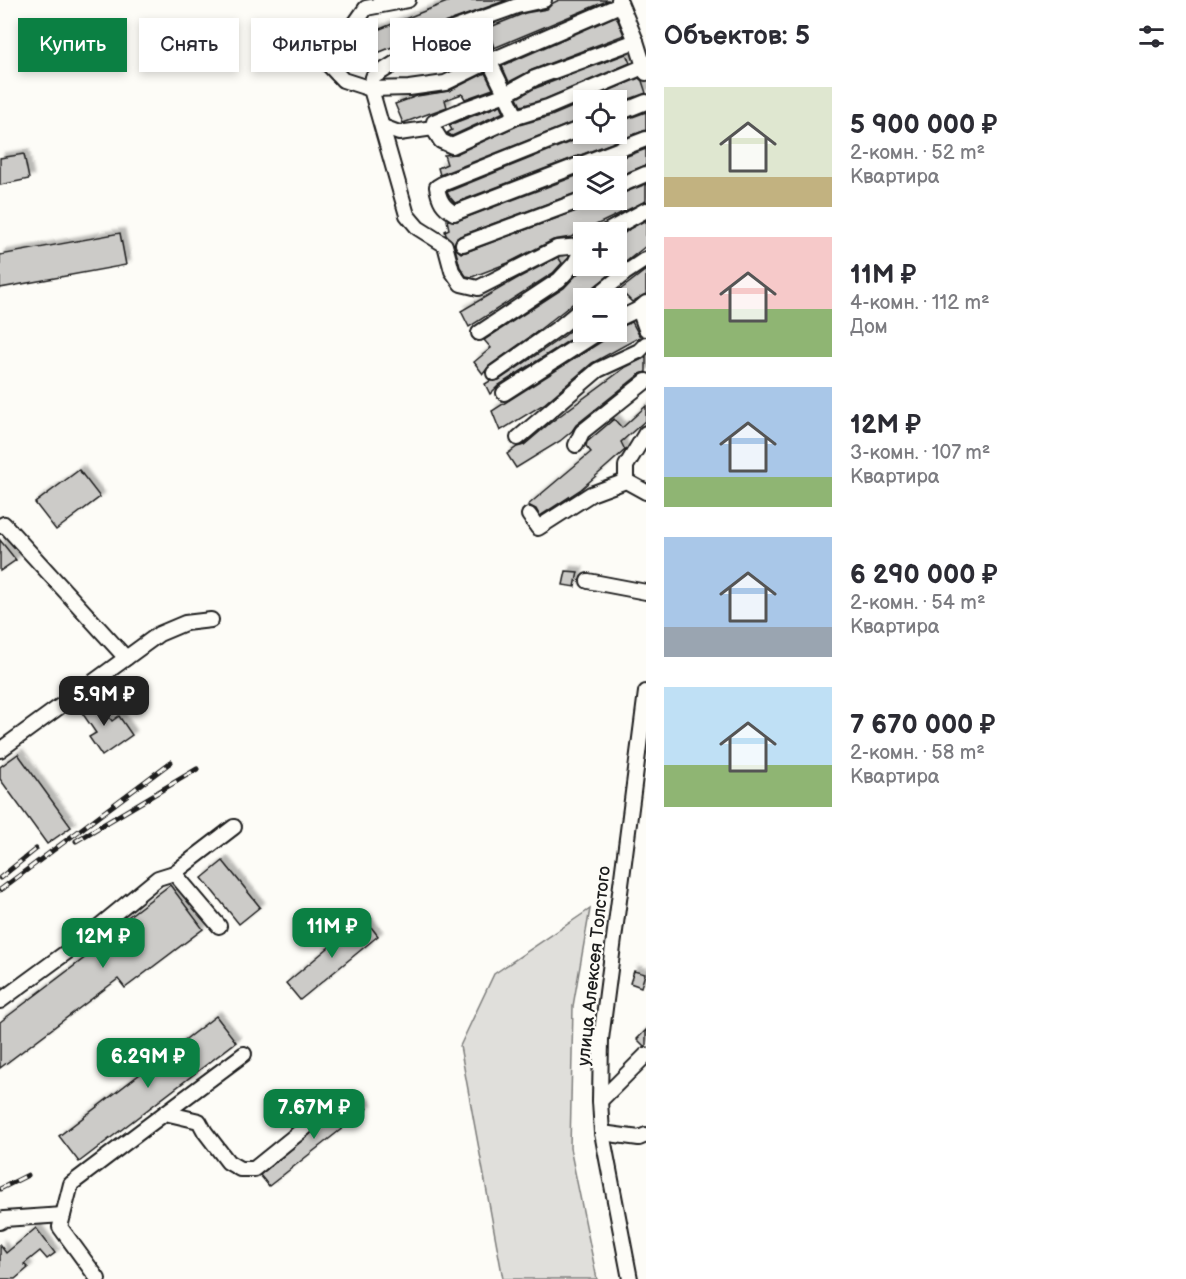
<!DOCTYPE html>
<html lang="ru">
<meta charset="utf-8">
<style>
body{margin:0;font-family:"Balsamiq Sans",sans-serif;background:#f7f7f7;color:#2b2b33;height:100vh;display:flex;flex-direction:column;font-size:22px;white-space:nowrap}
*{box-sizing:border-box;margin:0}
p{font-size:20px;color:#7c7c81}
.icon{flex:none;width:33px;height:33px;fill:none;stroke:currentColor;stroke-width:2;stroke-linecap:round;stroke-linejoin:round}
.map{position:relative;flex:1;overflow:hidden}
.drawer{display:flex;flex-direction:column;background:#fff;width:540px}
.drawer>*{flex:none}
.banner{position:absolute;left:18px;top:18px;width:537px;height:54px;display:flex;gap:12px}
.tools{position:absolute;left:573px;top:90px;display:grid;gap:12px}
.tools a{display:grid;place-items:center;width:54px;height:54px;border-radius:0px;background:#fff;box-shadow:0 3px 9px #0003;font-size:30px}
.price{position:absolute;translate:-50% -51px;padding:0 14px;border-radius:12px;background:#0b8043;color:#fff;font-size:20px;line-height:39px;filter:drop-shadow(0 2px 3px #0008)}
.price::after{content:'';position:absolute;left:50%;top:36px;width:18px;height:14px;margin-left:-9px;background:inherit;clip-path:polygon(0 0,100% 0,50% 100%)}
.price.current{background:#222;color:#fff}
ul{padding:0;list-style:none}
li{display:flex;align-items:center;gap:18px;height:150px;padding:0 18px}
li span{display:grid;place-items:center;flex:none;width:168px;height:120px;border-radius:0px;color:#555}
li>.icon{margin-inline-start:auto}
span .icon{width:72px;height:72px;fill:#fffc;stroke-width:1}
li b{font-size:26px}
h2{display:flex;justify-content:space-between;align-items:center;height:72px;padding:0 18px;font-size:26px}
.tag{padding:0 21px;border-radius:0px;background:#fff;box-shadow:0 3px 9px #0003;font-size:21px;line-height:54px}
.tag.current{background:#0b8043;color:#fff}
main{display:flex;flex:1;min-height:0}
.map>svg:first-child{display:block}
</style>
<main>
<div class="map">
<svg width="646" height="1279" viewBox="0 0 646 1279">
<defs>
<filter id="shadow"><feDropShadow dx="4.5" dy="-4.5" stdDeviation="1.5" flood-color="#0004"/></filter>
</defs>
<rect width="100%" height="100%" fill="#fdfcf7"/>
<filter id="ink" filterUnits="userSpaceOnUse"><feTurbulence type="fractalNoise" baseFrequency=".0167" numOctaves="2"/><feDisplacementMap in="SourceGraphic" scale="12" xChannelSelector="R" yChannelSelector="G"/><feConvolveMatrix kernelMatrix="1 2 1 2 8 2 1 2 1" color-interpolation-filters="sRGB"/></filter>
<g filter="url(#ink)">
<!-- green -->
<path fill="#e0dfdb" stroke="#7e7e7c" stroke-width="1.5" d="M590,909L573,1006L570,1148L597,1279H503L460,1046L494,974Z"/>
<!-- building -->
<g fill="#cccbc8" stroke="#1c1c1c" stroke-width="1.5" filter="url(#shadow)">
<path d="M452,0H507L444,23L429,32L343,67L340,63L335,51L339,48L355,39Z"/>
<path d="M559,0H609L494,48L488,28L525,13L547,9L553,3Z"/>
<path d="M616,16L624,35L532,70L509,82L502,66Z"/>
<path d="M626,54L630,63L545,99L521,106L517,98L533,89Z"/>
<path d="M485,73L493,89L465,99L462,94L445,100L447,107L403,123L395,104L417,96L449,91Z"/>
<path d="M639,78L642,81L646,93L616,104V100H587Z"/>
<path d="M584,102V118L440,175L438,168L447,164L444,155L456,154L519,125L551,116Z"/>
<path d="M501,105L504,112L452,136L447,133L452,130L449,125Z"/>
<path d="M646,112V130L455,203L449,196L447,192L590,134H616V123Z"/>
<path d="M646,149V165L616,177V166H600Z"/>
<path d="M24,154L29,179L0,185V158Z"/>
<path d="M584,173V190L460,236L456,239L454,245L446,235L445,231L449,229L447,220L457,221Z"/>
<path d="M646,184V201L571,237L553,240L508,263L472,277L466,276L460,267L455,248L461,253L466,252L587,207L594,200H616V196Z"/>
<path d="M646,220V246L534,334L489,366L483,374L474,362L491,348L484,340L564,288L585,266H616V240L631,228Z"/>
<path d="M120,233L126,265L0,288V255Z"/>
<path d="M558,257L562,263L553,273L469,327L461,311L516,279Z"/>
<path d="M646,270V294L632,302L620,290Z"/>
<path d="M584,320V331L499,385L490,394L485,384L490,381L499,380L564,336Z"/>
<path d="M632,322L640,337L592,363L544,404L500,431L492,411L604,340L608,332H616V329Z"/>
<path d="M646,357V372L640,374L576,425L572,431L560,441L516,468L507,454L517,447L524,445L550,423L626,367Z"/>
<path d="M646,406V420L621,442L625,450L580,490L540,516L536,509L528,505L591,452L586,446L587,442L614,419L622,428Z"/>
<path d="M79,470L100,497L56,530L35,503Z"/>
<path d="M0,540L16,560L0,571Z"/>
<path d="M566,571L578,572L575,587L563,585Z"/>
<path d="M94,696L112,721L119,716L132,735L102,756L89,737L96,733L78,707Z"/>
<path d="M18,754L71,827L47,844L0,779V767Z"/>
<path d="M223,861L260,907L239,924L202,878Z"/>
<path d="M170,885L203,929L125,988L118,979L0,1068V1022L95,950L91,945Z"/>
<path d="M364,918L378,936L300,1000L286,983Z"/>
<path d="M634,971L645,974L641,987L630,983Z"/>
<path d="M216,1016L236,1042L79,1162L59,1136Z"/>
<path d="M646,1030V1046H644L637,1039Z"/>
<path d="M356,1096L367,1109L269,1186L260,1175Z"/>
<path d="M36,1228L55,1253L47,1259L40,1251L24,1264L28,1268L15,1279H0V1245L6,1253Z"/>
</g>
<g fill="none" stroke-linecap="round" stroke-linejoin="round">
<defs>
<g id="minor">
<path d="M408,0L366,8L347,35L334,40L326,47L327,63L343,80L371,89L409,88L445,83L490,61L620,5"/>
<path d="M544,0L517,6L447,31L373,77L371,89L407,215L418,228L445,245L452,271L461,284L478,288L557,248L581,246"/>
<path d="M619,0L636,41L646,73"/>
<path d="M479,19C477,47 505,89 516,117L548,107L643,67"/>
<path d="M616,114L646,102"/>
<path d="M516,117L452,146L441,141L433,128L434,122L467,108L506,94L535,78L636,41"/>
<path d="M383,127L399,133L433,128"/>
<path d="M584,127L442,184L437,187C439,200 443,207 454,213L646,139"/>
<path d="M616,187L646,174"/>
<path d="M606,232L646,210"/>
<path d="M463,244L584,199"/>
<path d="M594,298L625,273L646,259"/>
<path d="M646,303L639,309L646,329"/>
<path d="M616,320L639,309"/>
<path d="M479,333L559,280L575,263L584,245"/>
<path d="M494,373L561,326L584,307"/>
<path d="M504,393L599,332"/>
<path d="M518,438L598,370L639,351L646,344"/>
<path d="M576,445L582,432L646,381"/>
<path d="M626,481V466L646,433"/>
<path d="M529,515L538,528L591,494L626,481L646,492"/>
<path d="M0,526L4,524L126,658"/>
<path d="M588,581L646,592"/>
<path d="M0,750L159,634L185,623L211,620"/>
<path d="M174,873L234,827"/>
<path d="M0,1001L75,946L158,878L174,873L219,926"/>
<path d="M600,1101L646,1055"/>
<path d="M165,1113L244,1054"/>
<path d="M602,1133L639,1138L646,1135"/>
<path d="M0,1222L4,1219L63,1215"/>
<path d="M98,1279L60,1227L71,1184L165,1113L199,1121L205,1132L228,1162L240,1169H254L306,1127"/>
<path d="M630,1279L602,1133L600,1101L601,1039L646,692"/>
</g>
</defs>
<!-- minor casing -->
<use href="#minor" stroke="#1c1c1c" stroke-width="18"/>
<!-- minor -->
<use href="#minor" stroke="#fdfcf7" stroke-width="14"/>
<defs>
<g id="rail">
<path d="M76,841L197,769"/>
<path d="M0,878L36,849"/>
<path d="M0,890L171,762"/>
<path d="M0,1189L28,1175"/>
</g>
</defs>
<!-- rail casing -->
<use href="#rail" stroke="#1c1c1c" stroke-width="5"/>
<!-- rail -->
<use href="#rail" stroke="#fdfcf7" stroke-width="3" stroke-dasharray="9" stroke-linecap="butt"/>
</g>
</g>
<g text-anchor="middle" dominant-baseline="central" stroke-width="4.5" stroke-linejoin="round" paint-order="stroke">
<!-- street labels -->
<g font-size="18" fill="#1c1c1c" stroke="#fdfcf7">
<text transform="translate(594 966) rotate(-84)">улица Алексея Толстого</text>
</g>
</g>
</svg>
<div class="tools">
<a><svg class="icon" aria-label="locate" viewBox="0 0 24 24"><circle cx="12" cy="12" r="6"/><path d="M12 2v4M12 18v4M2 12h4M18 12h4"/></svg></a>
<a><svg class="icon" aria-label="layers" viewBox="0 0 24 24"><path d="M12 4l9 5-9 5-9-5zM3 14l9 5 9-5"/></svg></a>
<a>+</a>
<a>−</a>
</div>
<b class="price current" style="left:104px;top:727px">5.9M ₽</b>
<b class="price" style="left:332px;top:959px">11M ₽</b>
<b class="price" style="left:103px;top:969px">12M ₽</b>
<b class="price" style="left:148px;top:1089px">6.29M ₽</b>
<b class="price" style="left:314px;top:1140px">7.67M ₽</b>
<div class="banner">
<a class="tag current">Купить</a>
<a class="tag">Снять</a>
<a class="tag">Фильтры</a>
<a class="tag">Новое</a>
</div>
</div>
<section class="drawer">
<h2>Объектов: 5<svg class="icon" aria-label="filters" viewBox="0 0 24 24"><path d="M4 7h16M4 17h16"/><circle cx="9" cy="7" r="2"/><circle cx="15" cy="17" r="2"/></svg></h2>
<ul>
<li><span style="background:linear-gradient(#dfe7d0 75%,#c2b280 0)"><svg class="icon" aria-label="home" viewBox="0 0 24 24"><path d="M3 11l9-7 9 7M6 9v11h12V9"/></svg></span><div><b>5 900 000 ₽</b><p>2-комн. · 52 m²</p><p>Квартира</p></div></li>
<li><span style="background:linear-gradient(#f6c9c9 60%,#8fb573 0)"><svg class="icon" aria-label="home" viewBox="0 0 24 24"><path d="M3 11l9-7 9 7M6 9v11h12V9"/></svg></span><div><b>11M ₽</b><p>4-комн. · 112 m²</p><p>Дом</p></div></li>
<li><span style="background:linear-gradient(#a9c7e8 75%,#8fb573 0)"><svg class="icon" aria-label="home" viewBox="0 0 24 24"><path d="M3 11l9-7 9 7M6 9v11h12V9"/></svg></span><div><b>12M ₽</b><p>3-комн. · 107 m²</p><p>Квартира</p></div></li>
<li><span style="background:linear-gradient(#a9c7e8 75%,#9aa5b1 0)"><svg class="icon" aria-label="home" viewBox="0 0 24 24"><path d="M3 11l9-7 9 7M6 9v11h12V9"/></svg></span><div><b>6 290 000 ₽</b><p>2-комн. · 54 m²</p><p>Квартира</p></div></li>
<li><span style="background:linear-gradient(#bfe0f5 65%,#8fb573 0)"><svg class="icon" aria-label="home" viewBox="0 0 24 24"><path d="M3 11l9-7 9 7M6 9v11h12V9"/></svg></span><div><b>7 670 000 ₽</b><p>2-комн. · 58 m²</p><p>Квартира</p></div></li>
</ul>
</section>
</main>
